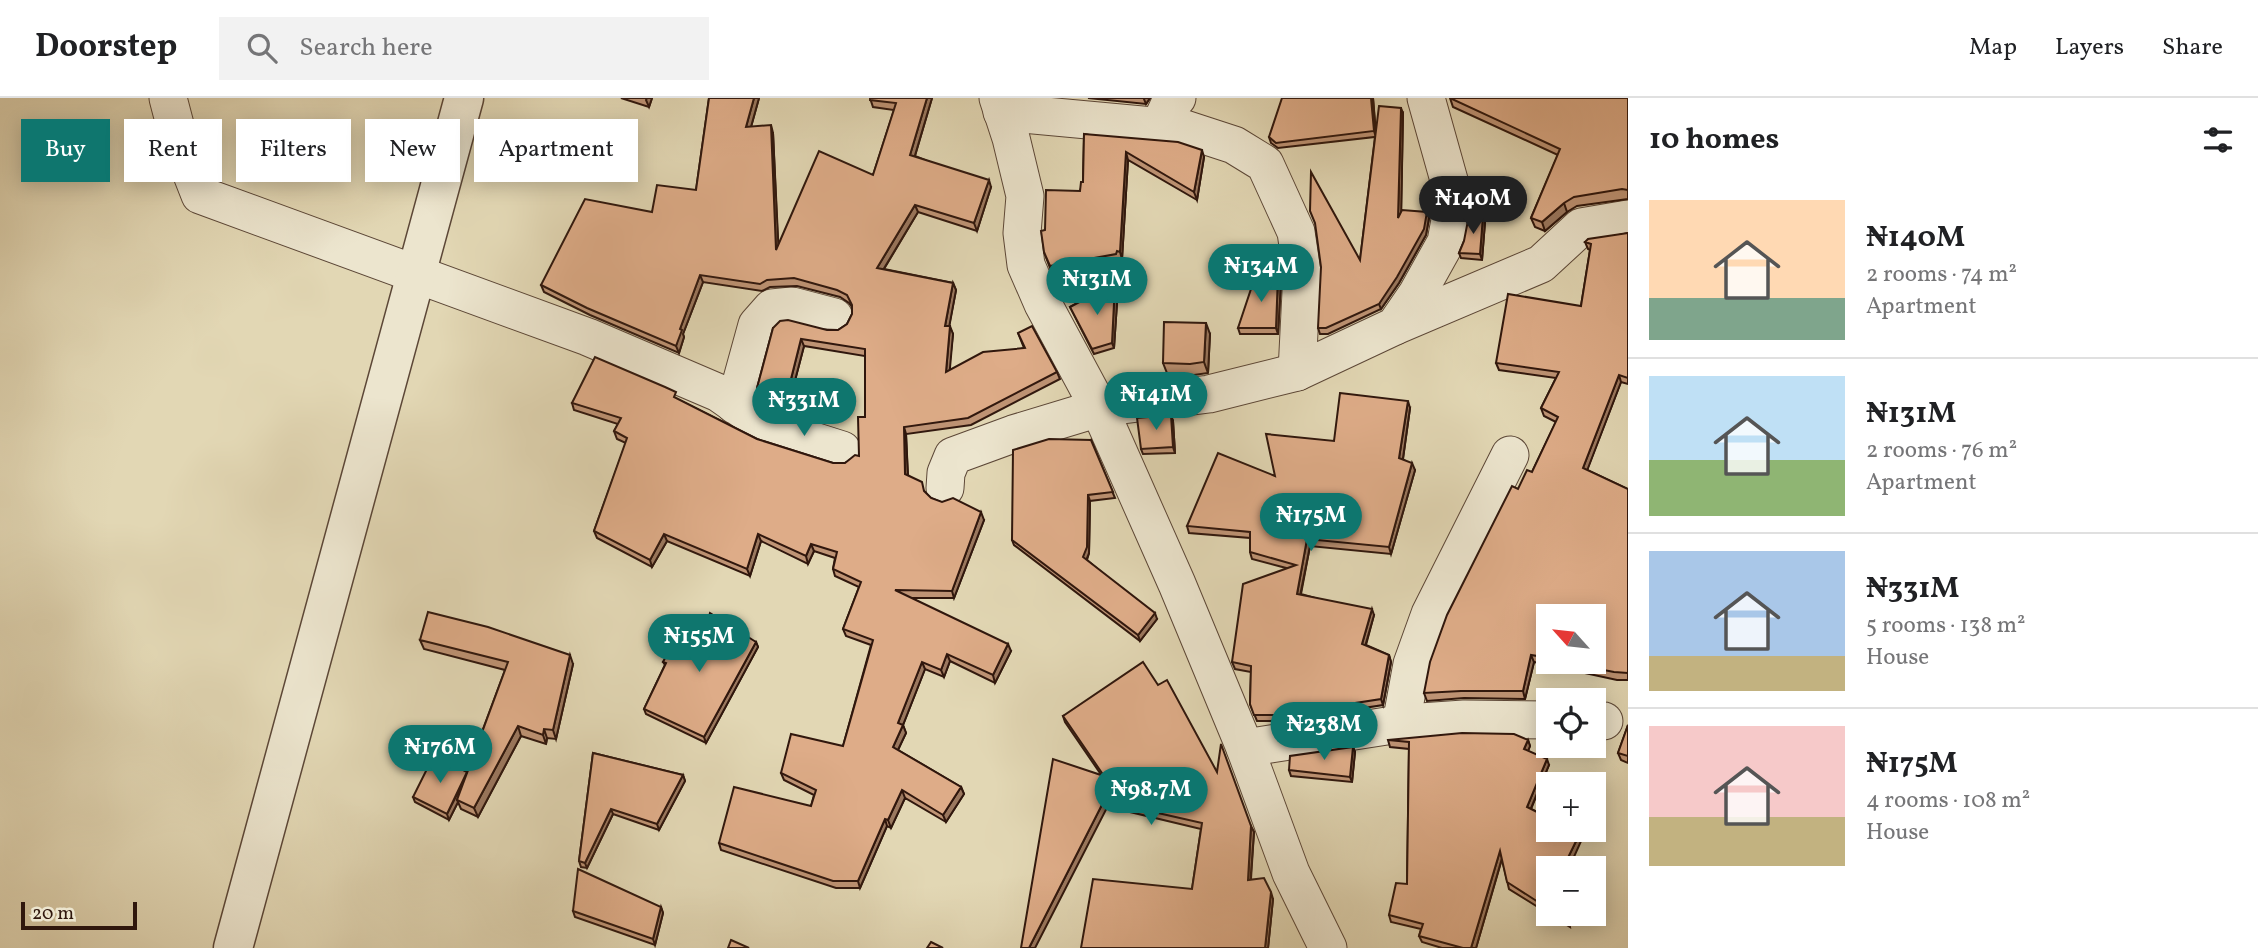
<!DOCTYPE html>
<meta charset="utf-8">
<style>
body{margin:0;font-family:Vollkorn,serif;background:#f2f2f2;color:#202124;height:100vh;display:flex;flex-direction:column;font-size:26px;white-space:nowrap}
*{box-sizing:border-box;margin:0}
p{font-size:23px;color:#757577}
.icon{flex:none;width:38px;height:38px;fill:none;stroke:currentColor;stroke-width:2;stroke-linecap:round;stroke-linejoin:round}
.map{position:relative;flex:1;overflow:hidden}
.panel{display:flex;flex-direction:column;background:#fff;width:630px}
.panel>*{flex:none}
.banner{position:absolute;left:21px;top:21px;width:665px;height:63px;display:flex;gap:14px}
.needle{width:46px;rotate:297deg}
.buttons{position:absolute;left:1536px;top:506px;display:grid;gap:14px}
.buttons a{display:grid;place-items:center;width:70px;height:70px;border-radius:0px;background:#fff;box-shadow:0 4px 18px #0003;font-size:35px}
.scale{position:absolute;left:21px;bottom:18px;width:116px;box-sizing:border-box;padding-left:7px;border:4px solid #30170d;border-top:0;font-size:19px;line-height:24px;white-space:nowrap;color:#30170d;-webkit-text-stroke:5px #ece5ce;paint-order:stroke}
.price{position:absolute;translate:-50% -60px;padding:0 16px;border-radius:24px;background:#0f766e;color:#fff;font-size:23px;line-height:46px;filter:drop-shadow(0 2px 4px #0008)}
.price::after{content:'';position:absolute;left:50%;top:42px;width:21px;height:16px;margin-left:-10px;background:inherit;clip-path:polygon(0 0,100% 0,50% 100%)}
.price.on{background:#222;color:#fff}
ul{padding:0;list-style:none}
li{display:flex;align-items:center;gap:21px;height:175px;padding:0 21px}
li+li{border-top:2px solid #e0e0e0}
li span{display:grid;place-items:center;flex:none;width:196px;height:140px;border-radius:0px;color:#555}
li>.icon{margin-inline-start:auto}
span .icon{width:84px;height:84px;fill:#fffc;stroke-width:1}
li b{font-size:30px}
h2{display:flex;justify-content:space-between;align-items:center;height:84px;padding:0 21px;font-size:30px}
.tag{padding:0 24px;border-radius:0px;background:#fff;box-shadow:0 4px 18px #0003;font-size:24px;line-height:63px}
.tag.on{background:#0f766e;color:#fff}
header{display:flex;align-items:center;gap:42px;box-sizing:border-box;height:98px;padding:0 35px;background:#fff;border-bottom:2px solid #e0e0e0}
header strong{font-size:33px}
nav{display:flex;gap:38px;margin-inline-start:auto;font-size:24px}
.search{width:490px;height:63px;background:#f2f2f2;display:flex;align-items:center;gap:18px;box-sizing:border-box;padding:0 24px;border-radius:0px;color:#757577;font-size:26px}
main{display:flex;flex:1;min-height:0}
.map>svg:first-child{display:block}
</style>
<header>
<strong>Doorstep</strong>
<div class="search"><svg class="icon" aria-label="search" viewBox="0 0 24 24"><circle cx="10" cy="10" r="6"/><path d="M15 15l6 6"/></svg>Search here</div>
<nav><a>Map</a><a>Layers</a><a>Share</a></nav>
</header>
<main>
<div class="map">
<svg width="1628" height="850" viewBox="0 0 1628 850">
<rect width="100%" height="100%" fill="#e2d7b4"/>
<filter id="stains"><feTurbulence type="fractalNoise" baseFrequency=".00286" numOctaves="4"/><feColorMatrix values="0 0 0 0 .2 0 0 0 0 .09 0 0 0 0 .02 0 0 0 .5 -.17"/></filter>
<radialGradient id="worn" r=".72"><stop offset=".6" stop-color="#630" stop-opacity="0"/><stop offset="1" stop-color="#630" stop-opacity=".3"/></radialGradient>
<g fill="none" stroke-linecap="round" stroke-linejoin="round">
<defs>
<g id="minor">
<path d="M168,0L180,46L200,97L588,239L719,295L766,328L842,352"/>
<path d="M998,0L1011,40L1025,98L1022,135L1026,167L1043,206L1099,310L1177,486L1245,650L1291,775L1328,850"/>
<path d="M1002,14L1185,31L1234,47L1265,66L1296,134L1302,174L1297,274"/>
<path d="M1159,29L1171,3L1177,0"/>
<path d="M1395,228L1541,166L1581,129L1628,121"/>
<path d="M735,307L757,227L772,210L792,208L834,219"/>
<path d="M945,390L946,375L953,358L1013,336L1099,310L1209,296L1297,274L1395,228L1417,196L1446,144L1454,100L1426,0"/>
<path d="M1594,623H1604"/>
<path d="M1401,626L1412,566L1430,516L1510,357"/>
<path d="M1245,650L1406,625L1464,621L1549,622"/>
</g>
<path id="tertiary" d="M233,850L464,0"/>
</defs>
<!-- minor casing -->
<use href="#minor" stroke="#5c4737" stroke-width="39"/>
<!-- tertiary casing -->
<use href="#tertiary" stroke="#5c4737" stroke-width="41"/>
<!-- minor -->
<use href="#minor" stroke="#ece5ce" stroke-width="37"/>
<!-- tertiary -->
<use href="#tertiary" stroke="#ece5ce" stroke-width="38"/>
</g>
<!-- wall -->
<g fill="#bf9475" stroke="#30170d" stroke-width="2" fill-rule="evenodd">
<path d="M621,0H652L649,9Z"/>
<path d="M709,0H759L751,29L773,35L778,147L873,77L894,12L873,9L870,0H932L915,58L991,89L977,133L918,114L884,171L953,185L956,192L949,228L953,236L949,272L1024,250L1018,235L1057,274L1060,281L971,327L906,336L908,377L931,400L984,422L954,500H911L1011,553L995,585L950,563L944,579L925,571L903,627L906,635L898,652L961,689L964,696L946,724L905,700L891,730L887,728L860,790H836L721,752L719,745L811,708L814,697L784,682L781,675L843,648L871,547L846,538L843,531L859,489L835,478L833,471L835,460L814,453L808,466L761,443L750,478L667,443L652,469L597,440L594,433L626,345L617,341L614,333L618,326L574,312L572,305L679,302L757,341L833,365H845L859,358L865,319V258L804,248L787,313L775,309L759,298L757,290L773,230L838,232L847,226L852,216V209L849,205L840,199L797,188L770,189L762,193L703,184L683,236L684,239L679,255L590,217L544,194L541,187L652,114L696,92Z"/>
<path d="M1088,0H1150L1146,6Z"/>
<path d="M1373,0L1376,35L1403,15L1401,115L1427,114L1429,120L1426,137L1399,185L1381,211L1328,236H1320L1318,230L1360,162L1375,39L1278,50L1271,45L1269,39Z"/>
<path d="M1450,0H1628V101L1577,108L1567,114L1545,133L1535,129L1531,120L1558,57L1453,9Z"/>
<path d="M1084,36L1204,59L1197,102L1128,62L1122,161H1119V164L1052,175L1044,154L1045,132L1080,93L1083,84Z"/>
<path d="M1483,118L1485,124L1482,162L1461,160L1459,155L1464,143Z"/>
<path d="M1628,135V286L1621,284L1587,372L1628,391V582H1617L1534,564L1525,601L1464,600L1427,603L1424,595L1518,391L1532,374L1556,324L1544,318L1541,310L1556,280L1499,272L1496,265L1581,208L1590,152L1588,151L1585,144ZM1549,518L1594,564H1549Z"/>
<path d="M1278,177L1281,183L1278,236H1240L1238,230Z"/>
<path d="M1115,185L1118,190L1114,250L1094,256L1070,209Z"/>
<path d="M1210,236L1208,275L1194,277L1167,275L1163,265Z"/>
<path d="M1410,310L1403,361L1415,372L1391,456L1310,448L1301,496L1374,517L1366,547L1389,557L1391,564L1383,607L1279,623H1257L1250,606L1251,574L1235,571L1232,564L1286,470L1252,461L1250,454V440L1189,435L1187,428L1334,343Z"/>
<path d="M1173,323L1175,355L1143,356L1141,351Z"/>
<path d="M1091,342L1115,400L1090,403L1089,455L1087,462L1157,521L1140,543L1014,447L1012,442Z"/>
<path d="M706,529L756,544L758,549L706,645L646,616L644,611L665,567L663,564Z"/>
<path d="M420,542L573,566L556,641L547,640L546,646L521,638L478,719L461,711L458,704L449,722L415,704L413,699L467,674L505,572L424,551Z"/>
<path d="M1158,587L1217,674L1254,734L1251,781L1273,801L1268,850H1081L1192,791L1201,731L1126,713L1065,624L1063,618Z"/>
<path d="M1628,627V665L1621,662L1618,655Z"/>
<path d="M1388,642H1528L1530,648L1528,653L1549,667L1531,711L1580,735L1582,741L1549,770V816H1568L1570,829L1509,791L1502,761L1476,850H1442L1422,844L1419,838L1421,831L1391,824L1389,817L1407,786L1409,651L1390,649Z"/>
<path d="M1353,649L1355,654L1352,684L1291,678L1289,672Z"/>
<path d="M593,655L683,677L685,683L659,732L613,716L587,770L581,769L579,763Z"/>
<path d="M661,809L663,815L655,847L575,819L573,813Z"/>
</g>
<!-- shaded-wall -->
<g fill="#9b785f" stroke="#30170d" stroke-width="2">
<path d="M647,0H652L649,9L646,2Z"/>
<path d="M754,0H759L749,36L746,29Z"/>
<path d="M927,0H932L913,64L910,57Z"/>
<path d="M1145,0H1150L1146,6L1144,1Z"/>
<path d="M1371,0H1373L1376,39L1374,33Z"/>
<path d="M1401,10L1403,15L1401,125L1398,120Z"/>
<path d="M771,27L773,35L779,160L776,152Z"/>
<path d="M1202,52L1204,59L1197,102L1194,94Z"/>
<path d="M1126,54L1128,62L1122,161L1120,154Z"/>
<path d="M989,82L991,89L977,133L974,125Z"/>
<path d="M1564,105L1567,114L1545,133L1542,124Z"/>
<path d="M915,107L918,114L880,177L877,170Z"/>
<path d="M1427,114L1429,120L1426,137L1399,185L1381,211L1379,206Z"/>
<path d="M1483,118L1485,124L1482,162L1480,156Z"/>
<path d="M700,177L703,184L683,236L684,239L679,255L676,248L680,231Z"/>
<path d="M1278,177L1281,183L1278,236L1276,230Z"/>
<path d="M953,185L956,192L948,235L945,228Z"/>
<path d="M1115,185L1118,190L1114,250L1112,245Z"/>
<path d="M1206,225L1210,236L1208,275L1204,264Z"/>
<path d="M950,228L953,236L949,281L946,274Z"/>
<path d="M801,241L804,248L787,313L785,305Z"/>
<path d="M1619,277L1621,284L1585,378L1583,370Z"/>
<path d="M1408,303L1410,310L1402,367L1399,360Z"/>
<path d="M1171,317L1173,323L1175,355L1173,349Z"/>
<path d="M904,329L906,336L908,383L905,376Z"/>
<path d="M1412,365L1415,372L1391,456L1389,449Z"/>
<path d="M1088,397L1090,403L1089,455L1085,465L1083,459Z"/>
<path d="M981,414L984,422L954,500L952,493Z"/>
<path d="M664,436L667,443L652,469L650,462Z"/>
<path d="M758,436L761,443L750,478L747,471Z"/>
<path d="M1307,441L1310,448L1299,503L1297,496Z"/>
<path d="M811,446L814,453L808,466L806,458Z"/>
<path d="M1372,511L1374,517L1364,552L1362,546Z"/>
<path d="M1155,515L1157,521L1140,543L1138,537Z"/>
<path d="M756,544L758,549L706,645L704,639Z"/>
<path d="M1008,546L1011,553L995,585L993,577Z"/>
<path d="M947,556L950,563L944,579L941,572Z"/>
<path d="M570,557L573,566L556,641L553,632Z"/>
<path d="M1389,557L1391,564L1383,607L1381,601Z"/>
<path d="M1531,557L1534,564L1525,601L1523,593Z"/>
<path d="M922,564L925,571L901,632L898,625Z"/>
<path d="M903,627L906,635L896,656L893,649Z"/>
<path d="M518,628L521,638L478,719L474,710Z"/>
<path d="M544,631L547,640L546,646L543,637Z"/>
<path d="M1528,642L1530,648L1526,658L1524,651Z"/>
<path d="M1353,649L1355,654L1352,684L1350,679Z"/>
<path d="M1547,661L1549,667L1529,715L1527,709Z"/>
<path d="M468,675L457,702L458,704L449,722L447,716Z"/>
<path d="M683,677L685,683L659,732L657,726Z"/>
<path d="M961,689L964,696L946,724L943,717Z"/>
<path d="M1111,689L1114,696L1035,850H1029Z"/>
<path d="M902,692L905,700L891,730L888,722Z"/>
<path d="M611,711L613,716L587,770L585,765Z"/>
<path d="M885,721L887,728L860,790L858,783Z"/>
<path d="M1251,728L1254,734L1250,788L1248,782Z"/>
<path d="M1580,735L1582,741L1569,770H1563Z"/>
<path d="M1500,753L1502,760L1476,850H1471Z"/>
<path d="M1271,794L1273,801L1268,850H1265Z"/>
<path d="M661,809L663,815L655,847L653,841Z"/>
</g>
<!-- building -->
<g fill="#deac88" stroke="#30170d" stroke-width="2">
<path d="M709,0H754L746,29L771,27L776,152L819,53L873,77L896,5L870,2V0H927L910,57L989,82L974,125L915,107L877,170L953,185L945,228H950L946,274L983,254L1025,250L1018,235L1032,228L1057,274L968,320L904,329L905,376L922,384L924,393L931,400L942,404L953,400L981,414L952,493L895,492L1008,546L993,577L947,556L941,572L922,564L898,625L903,627L893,649L961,689L943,717L902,692L888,722L885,721L858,783H833L719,745L734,689L811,708L816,692L781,675L791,636L843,648L873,542L843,531L861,484L833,471L837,454L811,446L806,458L758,436L747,471L664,436L650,462L594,433L627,340L614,333L621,320L572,305L595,259L665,289L676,294L674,299L757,341L833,365H845L855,357L859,358L858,319H865V251L801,241L785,305L773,302L757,290L773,230L780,223L788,222L827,232H838L847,226L852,216V207L847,197L837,192L794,180L767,182L760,186L700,177L680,231L682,232L676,248L587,210L541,187L585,101L652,114L657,87L696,92Z"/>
<path d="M1282,0H1371L1374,33L1276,45L1269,39Z"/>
<path d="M1450,0H1628V92L1622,91L1574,99L1564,105L1542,124L1531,120L1560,51Z"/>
<path d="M1379,8L1401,10L1398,120L1402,112L1427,114L1424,131L1397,179L1379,206L1326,230H1318L1321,169L1315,125L1310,113L1311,74L1360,162Z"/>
<path d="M1084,36L1178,44L1202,52L1194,94L1126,54L1120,154L1117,153L1116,156L1050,168L1044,154L1041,133L1045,132L1046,92L1080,93L1081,84H1083Z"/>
<path d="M1469,117L1483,118L1480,156L1459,155L1464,143Z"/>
<path d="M1628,135V280L1619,277L1583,370L1628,391V575L1614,574L1563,564H1594V518H1549V560L1531,557L1523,593H1461L1424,595L1430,564L1447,517L1512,388L1518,391L1527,372L1532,374L1558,319L1541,310L1559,274L1496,265L1508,196L1581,208L1591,146L1585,144L1588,141Z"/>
<path d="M1278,177L1276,230H1238L1255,179Z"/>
<path d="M1115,185L1112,245L1092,251L1070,209Z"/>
<path d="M1164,224L1206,225L1204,264L1190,266L1163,265Z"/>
<path d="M1340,295L1408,303L1399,360L1412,365L1389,449L1307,441L1297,496L1372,511L1362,546L1389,557L1381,601L1277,617H1254L1250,606L1251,568L1232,564L1243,486L1296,467L1250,454V434L1187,428L1218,355L1275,378L1266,336L1334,343Z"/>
<path d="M1171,317L1173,349L1141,351L1137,320Z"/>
<path d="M1049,341L1091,342L1113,394L1088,397L1087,449L1083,459L1155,515L1138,537L1012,442L1013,352Z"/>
<path d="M428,514L488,529L570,557L553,632L544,631L543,637L518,628L474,710L457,702L508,564L420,542Z"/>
<path d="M710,515L756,544L704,639L644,611L666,565L663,564L687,519L706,529Z"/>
<path d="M1143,564L1158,587L1167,582L1217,674L1221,646L1251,728L1248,782L1264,780L1271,794L1265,850H1081L1093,781L1192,791L1202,725L1123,707L1111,689L1029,850H1021L1053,661L1104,678L1063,618Z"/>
<path d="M1628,627V658L1618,655Z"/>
<path d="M1462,635L1514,636L1528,642L1524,651L1547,661L1527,709L1549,720V732H1573L1580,735L1563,770H1549V811L1507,784L1500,753L1471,850H1463L1419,838L1423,826L1389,817L1396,785L1407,786L1409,644L1388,642Z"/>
<path d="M1353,649L1350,679L1289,672L1290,658Z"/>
<path d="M593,655L683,677L657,726L611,711L585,765L579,763Z"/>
<path d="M434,657L467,674L447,716L413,699Z"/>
<path d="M578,771L661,809L653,841L573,813Z"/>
<path d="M1556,816H1567L1568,823Z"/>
<path d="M731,842L749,850H728Z"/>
<path d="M931,844L943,850H927Z"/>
</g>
<rect width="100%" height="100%" filter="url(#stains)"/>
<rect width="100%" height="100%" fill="url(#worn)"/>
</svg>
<div class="buttons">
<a><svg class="needle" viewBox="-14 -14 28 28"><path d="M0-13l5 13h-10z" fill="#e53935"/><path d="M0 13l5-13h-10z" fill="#757577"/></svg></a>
<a><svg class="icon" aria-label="locate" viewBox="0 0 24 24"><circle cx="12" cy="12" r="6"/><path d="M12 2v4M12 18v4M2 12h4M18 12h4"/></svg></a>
<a>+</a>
<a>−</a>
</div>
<div class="scale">20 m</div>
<b class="price on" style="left:1473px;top:138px">₦140M</b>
<b class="price" style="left:1261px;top:206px">₦134M</b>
<b class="price" style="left:1097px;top:219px">₦131M</b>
<b class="price" style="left:1156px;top:334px">₦141M</b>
<b class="price" style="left:804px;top:340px">₦331M</b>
<b class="price" style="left:1311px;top:455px">₦175M</b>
<b class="price" style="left:699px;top:576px">₦155M</b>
<b class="price" style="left:1324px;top:664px">₦238M</b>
<b class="price" style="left:440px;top:687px">₦176M</b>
<b class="price" style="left:1151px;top:729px">₦98.7M</b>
<div class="banner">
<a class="tag on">Buy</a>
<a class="tag">Rent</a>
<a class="tag">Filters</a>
<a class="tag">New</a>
<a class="tag">Apartment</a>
</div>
</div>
<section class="panel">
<h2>10 homes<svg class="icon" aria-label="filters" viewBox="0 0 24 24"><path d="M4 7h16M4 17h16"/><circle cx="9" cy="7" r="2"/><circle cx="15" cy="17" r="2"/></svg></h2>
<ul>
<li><span style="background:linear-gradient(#ffd9b3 70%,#7fa58c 0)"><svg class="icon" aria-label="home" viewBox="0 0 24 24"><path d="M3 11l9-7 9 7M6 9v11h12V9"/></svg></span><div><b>₦140M</b><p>2 rooms · 74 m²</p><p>Apartment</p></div></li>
<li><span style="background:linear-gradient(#bfe0f5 60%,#8fb573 0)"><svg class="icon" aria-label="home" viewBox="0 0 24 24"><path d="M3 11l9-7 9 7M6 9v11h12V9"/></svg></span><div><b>₦131M</b><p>2 rooms · 76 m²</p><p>Apartment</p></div></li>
<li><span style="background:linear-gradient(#a9c7e8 75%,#c2b280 0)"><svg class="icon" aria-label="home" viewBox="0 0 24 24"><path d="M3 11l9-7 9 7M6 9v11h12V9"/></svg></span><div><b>₦331M</b><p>5 rooms · 138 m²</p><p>House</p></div></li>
<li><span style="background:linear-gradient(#f6c9c9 65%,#c2b280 0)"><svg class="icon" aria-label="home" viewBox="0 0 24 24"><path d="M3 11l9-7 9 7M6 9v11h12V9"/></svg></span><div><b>₦175M</b><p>4 rooms · 108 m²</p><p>House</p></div></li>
</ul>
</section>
</main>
